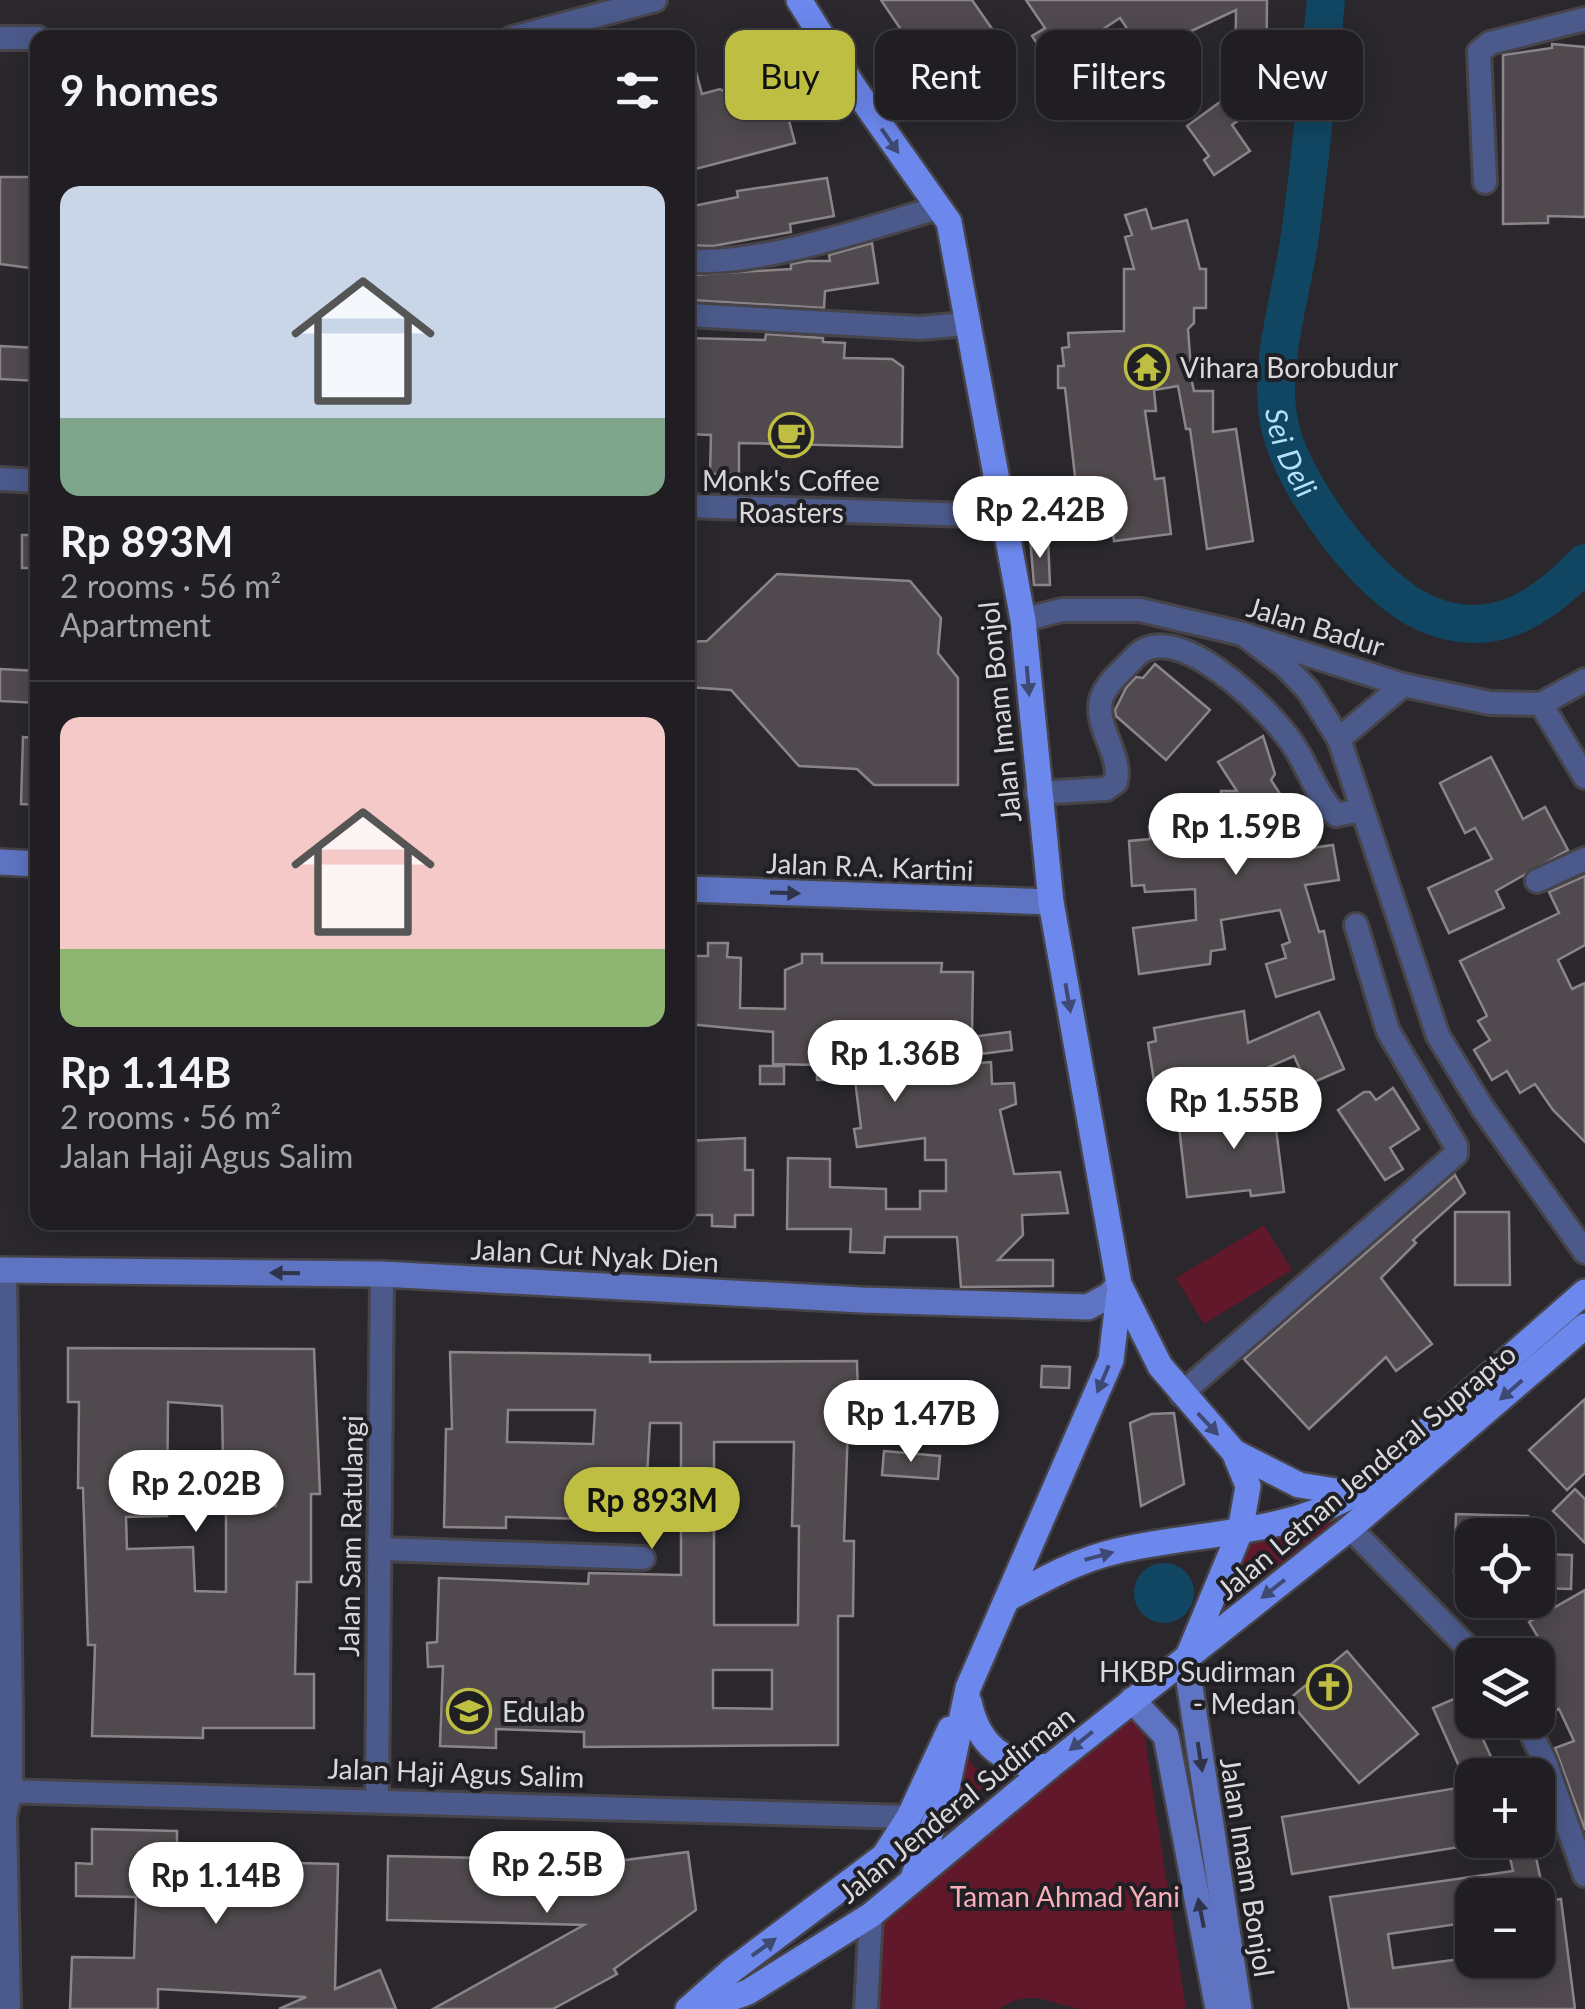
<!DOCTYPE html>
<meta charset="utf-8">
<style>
body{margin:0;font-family:Lato,sans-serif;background:#28272a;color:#f1f3f6;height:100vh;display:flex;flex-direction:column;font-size:38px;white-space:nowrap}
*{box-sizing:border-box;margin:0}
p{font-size:32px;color:#a2a2a5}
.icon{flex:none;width:55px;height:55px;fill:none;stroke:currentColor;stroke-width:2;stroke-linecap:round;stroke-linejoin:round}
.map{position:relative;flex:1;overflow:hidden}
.panel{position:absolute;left:30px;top:30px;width:665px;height:1200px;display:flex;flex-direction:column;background:#201e22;border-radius:20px;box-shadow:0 5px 25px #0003,0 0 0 2px #3d3c40}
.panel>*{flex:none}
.top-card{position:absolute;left:725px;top:30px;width:710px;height:90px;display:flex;gap:20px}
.buttons{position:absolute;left:1455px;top:1518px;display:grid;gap:20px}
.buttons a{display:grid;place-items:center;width:100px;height:100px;border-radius:20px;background:#201e22;box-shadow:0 5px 25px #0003,0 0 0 2px #3d3c40;font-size:50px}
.price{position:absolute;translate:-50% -85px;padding:0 22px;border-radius:35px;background:#fff;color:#222;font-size:32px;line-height:65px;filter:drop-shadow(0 2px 5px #0008)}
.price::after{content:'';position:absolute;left:50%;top:60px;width:30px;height:22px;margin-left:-15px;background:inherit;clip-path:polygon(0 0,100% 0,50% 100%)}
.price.selected{background:#bebf42;color:#111}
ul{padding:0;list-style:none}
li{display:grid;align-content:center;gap:20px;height:530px;padding:0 30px}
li+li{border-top:2px solid #3d3c40}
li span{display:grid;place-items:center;height:310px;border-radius:20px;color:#555}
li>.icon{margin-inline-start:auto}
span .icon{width:180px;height:180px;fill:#fffc;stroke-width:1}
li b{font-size:42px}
h2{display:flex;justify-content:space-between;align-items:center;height:120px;padding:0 30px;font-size:42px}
.pill{padding:0 35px;border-radius:20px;background:#201e22;box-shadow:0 5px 25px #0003,0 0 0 2px #3d3c40;font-size:35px;line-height:90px}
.pill.selected{background:#bebf42;color:#111}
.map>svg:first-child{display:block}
</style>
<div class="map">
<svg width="1585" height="2009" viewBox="0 0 1585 2009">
<rect width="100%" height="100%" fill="#2a282d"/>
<!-- green -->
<g fill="#60182a">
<path d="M1264,1225L1292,1270L1204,1324L1176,1278Z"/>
<path d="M1352,1507L1222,1609L1246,1537Z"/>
<path d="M1127,1717L1142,1720L1186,2009C1153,2009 1114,2009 1081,2009C1047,2004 1034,1987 998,2009H874L877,1916Z"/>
<path d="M964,1753L975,1768L998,1776L952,1810Z"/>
</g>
<!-- water -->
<circle fill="#114662" cx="1164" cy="1593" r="30"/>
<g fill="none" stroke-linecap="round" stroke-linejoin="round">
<!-- river -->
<path stroke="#114662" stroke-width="38" id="s1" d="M1326,0C1318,78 1311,157 1300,235C1292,296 1265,370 1281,431C1297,491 1369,588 1425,613C1491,642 1540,610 1585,563"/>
</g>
<!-- building -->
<g fill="#504a4e" stroke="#8b8589" stroke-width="2.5" fill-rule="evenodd">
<path d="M881,0H972L1004,46L941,89Z"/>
<path d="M1026,0H1267L1266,112H1250L1232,125L1250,151L1214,175L1204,160L1209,156L1187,126L1235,91L1236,10L1174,39L1179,46L1151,64L1120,18L1050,64L1032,36L1045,28Z"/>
<path d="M1552,44L1585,47V217L1548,216V223L1503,224V55L1552,48Z"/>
<path d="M693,61L702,94L720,89L750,106L783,98L795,143L688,171V62Z"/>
<path d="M0,177H34L38,269L0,264Z"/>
<path d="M827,178L834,216L790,224L791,232L713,246L688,245V207L738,197L737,191Z"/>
<path d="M1146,209L1152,229L1187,220L1200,269H1206V308H1194V323L1188,329L1192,382L1194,391H1213V432L1236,429L1253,541L1207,549L1190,429H1186L1178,386L1154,390L1156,411H1145L1155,479L1164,478L1171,534L1114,541L1106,481L1076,485L1065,388H1058V366H1064L1062,348L1069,347L1068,333L1124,331V269H1134L1125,237L1132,235L1125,215Z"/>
<path d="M872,243L878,283L825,291L824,308L690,300L691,275L791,269V264L808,261H830L829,255Z"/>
<path d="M766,334L823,338V342L845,343L844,358L892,359L903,367L902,447L739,443V474H710L711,435L688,434V338L765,340Z"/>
<path d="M0,346L38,348V381L0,379Z"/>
<rect x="22" y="535" width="16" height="33"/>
<path d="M1030,537H1048L1050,585H1034Z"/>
<path d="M777,574L910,581L941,618L938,653L958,678V785H874L857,769L799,766L731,690L688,687V642L707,641Z"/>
<path d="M1155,664L1210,710L1166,760L1116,716L1115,710L1126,688L1136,677L1143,678Z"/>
<path d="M0,669L38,671V703L0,701Z"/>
<path d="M1263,736L1275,774L1271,780L1282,797L1289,851L1333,845L1339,880L1305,885L1319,932L1324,931L1334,979L1276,997L1266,964L1286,958L1282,945L1290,942L1280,910L1221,920L1225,949L1211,951L1210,964L1139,974L1133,928L1196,920L1195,889L1145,892L1144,885L1132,886L1129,841L1150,839L1149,827L1196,824V816L1221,814V791H1237L1218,762Z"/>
<path d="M23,737L38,738V805L21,804Z"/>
<path d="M1491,757L1523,819L1545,807L1568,850L1496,891L1504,908L1449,933L1428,888L1492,859L1475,828L1465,833L1440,783Z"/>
<path d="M1585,876V945L1558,960L1572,989L1585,983V1142L1553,1110L1535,1084L1520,1093L1507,1071L1492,1080L1474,1050L1490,1040L1478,1021L1487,1016L1460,961L1559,913L1549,892Z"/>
<path d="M708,943H728L727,957L741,958L740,1008L785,1009V970L802,963V954H822V963H942L941,972H973L972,1033L912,1032L916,1068L991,1062L992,1084L1014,1083L1016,1104L1000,1110L1014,1174L1060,1172L1068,1213L1022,1215L1023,1235L998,1260H1053V1286L961,1287L957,1237H885L884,1253L850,1252L851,1229H787L788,1158L830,1159V1187L886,1189V1209H920V1191H946V1160H925V1138L857,1147L854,1129L861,1128L855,1080H817V1065L773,1064V1032L688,1024V956H708Z"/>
<path d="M1244,1011L1248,1043L1319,1012L1344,1069L1307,1085L1294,1056L1226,1086L1156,1094L1148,1043L1156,1041L1154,1028Z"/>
<path d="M1010,1032L1012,1050L980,1054L978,1036Z"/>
<rect x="760" y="1066" width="24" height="18"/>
<path d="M1393,1088L1419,1129L1390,1148L1403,1169L1385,1180L1338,1110L1364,1092H1370L1376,1100Z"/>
<path d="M1272,1097L1284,1192L1251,1196L1250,1190L1187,1197L1179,1127L1231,1122L1228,1102Z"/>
<path d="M745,1138V1170H753V1215H735V1227L712,1226V1215H688V1141Z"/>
<path d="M1455,1175L1465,1193L1413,1240L1416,1243L1381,1278L1432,1344L1396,1371L1386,1357L1309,1429L1244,1359Z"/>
<path d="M1455,1212H1509L1510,1285H1455Z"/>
<path d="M68,1348L314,1349L320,1494H311V1582H297L295,1674H314V1728H203V1738L92,1736L95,1645H88L83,1488H78L79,1402H68ZM168,1402L222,1406L223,1462L275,1461L276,1506H226V1592L195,1591L193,1547L127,1549L126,1517L167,1516Z"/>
<path d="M450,1352L650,1355V1362L857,1361L858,1396H849L844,1541H854L853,1616H838V1745L584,1747V1732L496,1729V1748L440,1746L443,1666L428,1667L427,1643L437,1642L439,1578L588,1584L589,1573L681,1575V1423H650L644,1531L589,1528V1519L506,1517V1528L444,1527L446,1429H452ZM508,1410H595L593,1444L507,1442ZM714,1442H794L792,1526H799L798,1625H714ZM713,1670H772V1709L713,1708Z"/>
<path d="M1042,1366L1070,1367L1069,1388L1041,1387Z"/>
<path d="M1585,1399V1473L1567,1490L1529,1450Z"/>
<path d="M1174,1413L1184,1484L1141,1506L1130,1423L1151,1414Z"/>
<path d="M884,1451L940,1456L938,1479L882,1475Z"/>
<path d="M1575,1489L1585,1499V1543L1553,1511Z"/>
<path d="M1456,1514L1528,1516V1535H1472V1573L1454,1572Z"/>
<path d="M1539,1554L1572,1555L1571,1589L1538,1588Z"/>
<path d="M1585,1590V1830L1555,1748L1574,1741L1559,1709L1544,1716L1538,1704V1694L1547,1689L1538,1674V1654L1545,1649L1529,1622Z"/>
<path d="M1347,1651L1418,1734L1359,1783L1288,1700Z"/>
<path d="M1463,1695L1496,1768L1466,1782L1433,1708Z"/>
<path d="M1463,1787L1472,1799V1845L1292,1874L1282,1817Z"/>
<path d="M92,1829L177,1831V1846L256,1848V1862L338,1864L335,1989L380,1970L396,2009H279L306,1997L158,1989V2009H70L72,1957L134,1958L136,1897L76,1896V1863L92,1864Z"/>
<path d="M1534,1848L1544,1895H1472V1922L1388,1934L1393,1968L1468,1958L1538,1960V1902L1561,1899L1575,2009H1349L1330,1897L1513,1871L1509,1853Z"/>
<path d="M688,1852L696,1910L614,1969L617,1974L553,2009H433L584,1925L387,1920L388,1856L578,1860V1866Z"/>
</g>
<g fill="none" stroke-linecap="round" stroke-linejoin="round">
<defs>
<g id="street">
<path d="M0,38H38"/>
<path d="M512,38L655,0"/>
<path d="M1485,182L1479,52L1490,43L1585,19"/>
<path d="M688,260C752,268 873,227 937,208"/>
<path d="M688,315L920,328L966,324"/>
<path d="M0,479L38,481"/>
<path d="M688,506L1002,516"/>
<path d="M1023,620L1062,610H1140L1243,634L1403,685L1490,703L1541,704L1585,680"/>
<path d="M1243,634L1285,666L1308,690L1339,739L1438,1036L1483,1109L1585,1252"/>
<path d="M1541,704L1585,777"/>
<path d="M1339,739L1403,685"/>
<path d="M1037,793L1106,789L1116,782C1122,754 1095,729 1101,700C1105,684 1123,670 1134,658C1173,613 1269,709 1292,743C1309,768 1315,793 1336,815L1361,810"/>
<path d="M1537,881L1585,859"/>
<path d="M5,1270L11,1720V1790L5,1816L9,2009"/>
<path d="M1181,1394L1456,1154V1146L1388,1031L1356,925"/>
<path d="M1350,1528L1475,1655"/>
<path d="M381,1549L643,1558"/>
<path d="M1525,1720L1545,1762L1585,1875"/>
<path d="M0,1791L909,1817"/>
<path d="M377,1798L382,1274"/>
<path d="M866,2009L871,1915"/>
</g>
<g id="secondary">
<path d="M0,862L38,864"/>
<path d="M688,889L1051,902"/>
<path d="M0,1270L382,1274L862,1300L1088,1307L1110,1295L1119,1284"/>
<path d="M1186,1661L1239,2009"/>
<path d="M1132,1700L1166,1736L1218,2009"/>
</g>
<g id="primary">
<path d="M799,0L855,89L949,222L1023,620L1051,902L1119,1284L1160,1366L1234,1452L1248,1486L1240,1532L1186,1661"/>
<path d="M1234,1452L1299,1485L1354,1494"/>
<path d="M1011,1597C1046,1578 1078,1560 1117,1551C1196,1532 1282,1536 1354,1494L1585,1292"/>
<path d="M969,1702C979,1747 1003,1764 1049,1767"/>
<path d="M914,1875L946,1793L968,1688L1111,1360L1119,1294"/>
<path d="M688,2009L731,1971L884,1856L909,1817L950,1729"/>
<path d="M702,2009L748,1992L871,1915L1049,1767L1350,1528L1585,1326"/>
</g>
</defs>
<!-- street casing -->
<use href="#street" stroke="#464449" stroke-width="28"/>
<!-- secondary casing -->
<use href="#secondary" stroke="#464449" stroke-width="30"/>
<!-- primary casing -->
<use href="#primary" stroke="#464449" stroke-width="30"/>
<!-- street -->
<use href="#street" stroke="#4b5a8b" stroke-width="22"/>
<!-- secondary -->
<use href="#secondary" stroke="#5e74c2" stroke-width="25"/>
<!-- primary -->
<use href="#primary" stroke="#6c88ed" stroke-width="25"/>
</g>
<!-- one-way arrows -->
<defs><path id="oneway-solid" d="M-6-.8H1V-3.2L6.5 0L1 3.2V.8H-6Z" transform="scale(2.5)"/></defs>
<g fill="#3e4974">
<use href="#oneway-solid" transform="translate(890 141) rotate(55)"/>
<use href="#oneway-solid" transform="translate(1028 681) rotate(85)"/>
<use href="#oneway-solid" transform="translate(1068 998) rotate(80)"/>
<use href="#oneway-solid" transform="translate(1103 1379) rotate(113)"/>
<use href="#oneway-solid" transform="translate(1511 1390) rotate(139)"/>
<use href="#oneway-solid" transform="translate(1208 1424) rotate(47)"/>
<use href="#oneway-solid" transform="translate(1099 1556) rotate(-15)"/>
<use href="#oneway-solid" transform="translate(1273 1589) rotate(142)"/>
<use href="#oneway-solid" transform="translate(1081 1741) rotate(141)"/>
<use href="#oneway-solid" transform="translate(764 1947) rotate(-36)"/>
</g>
<g fill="#30344b">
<use href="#oneway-solid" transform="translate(785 893) rotate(2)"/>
<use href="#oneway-solid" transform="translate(285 1273) rotate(-179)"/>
<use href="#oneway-solid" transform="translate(1200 1757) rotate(81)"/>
<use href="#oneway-solid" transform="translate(1201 1913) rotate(-101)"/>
</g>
<!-- icons -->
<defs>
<symbol id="temple-ring" viewBox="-11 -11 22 22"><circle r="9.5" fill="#201f23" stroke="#bebf42" stroke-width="1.5"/><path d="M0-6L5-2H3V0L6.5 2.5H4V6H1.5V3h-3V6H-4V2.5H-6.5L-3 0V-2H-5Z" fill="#bebf42"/></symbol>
<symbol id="cafe-ring" viewBox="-11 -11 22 22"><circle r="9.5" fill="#201f23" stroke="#bebf42" stroke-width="1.5"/><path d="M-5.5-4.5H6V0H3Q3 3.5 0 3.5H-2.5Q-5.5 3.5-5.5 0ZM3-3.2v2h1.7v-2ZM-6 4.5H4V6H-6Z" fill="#bebf42"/></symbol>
<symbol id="church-ring" viewBox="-11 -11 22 22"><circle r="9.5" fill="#201f23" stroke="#bebf42" stroke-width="1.5"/><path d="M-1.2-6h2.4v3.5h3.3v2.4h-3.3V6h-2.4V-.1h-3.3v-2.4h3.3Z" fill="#bebf42"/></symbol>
<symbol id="school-ring" viewBox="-11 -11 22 22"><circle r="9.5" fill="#201f23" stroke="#bebf42" stroke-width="1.5"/><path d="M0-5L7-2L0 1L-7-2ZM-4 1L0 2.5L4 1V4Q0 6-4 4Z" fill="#bebf42"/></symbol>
</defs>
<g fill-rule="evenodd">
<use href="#temple-ring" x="1122" y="342" width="50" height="50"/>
<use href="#cafe-ring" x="766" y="410" width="50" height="50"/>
<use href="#church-ring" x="1304" y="1662" width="50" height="50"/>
<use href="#school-ring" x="444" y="1686" width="50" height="50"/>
</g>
<g text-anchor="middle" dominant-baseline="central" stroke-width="8" stroke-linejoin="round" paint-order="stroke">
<!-- poi labels -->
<g font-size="28" fill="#d9d8db" stroke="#201f23" text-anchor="start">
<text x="1180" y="367">Vihara Borobudur</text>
<text x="791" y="480" text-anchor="middle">Monk's Coffee<tspan x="791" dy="32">Roasters</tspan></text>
<text x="1296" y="1671" text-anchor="end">HKBP Sudirman<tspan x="1296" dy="32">- Medan</tspan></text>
<text x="502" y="1711">Edulab</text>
</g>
<!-- street labels -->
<g font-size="28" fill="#d9d8db" stroke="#201f23">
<text transform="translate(1316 626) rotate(17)">Jalan Badur</text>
<text transform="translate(999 712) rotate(-96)">Jalan Imam Bonjol</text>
<text transform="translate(870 866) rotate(2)">Jalan R.A. Kartini</text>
<text transform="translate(595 1255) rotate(3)">Jalan Cut Nyak Dien</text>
<text transform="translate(1366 1471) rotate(-40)">Jalan Letnan Jenderal Suprapto</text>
<text transform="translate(350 1536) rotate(-89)">Jalan Sam Ratulangi</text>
<text transform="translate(456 1772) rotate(2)">Jalan Haji Agus Salim</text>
<text transform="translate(956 1804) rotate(-39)">Jalan Jenderal Sudirman</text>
<text transform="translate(1248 1867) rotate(81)">Jalan Imam Bonjol</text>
</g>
<!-- park labels -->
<g font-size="28" fill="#faaeb9" stroke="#201f23">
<text x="1065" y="1896">Taman Ahmad Yani</text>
</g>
<!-- water labels -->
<g font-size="30" font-style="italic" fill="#b3dffb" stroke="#201f23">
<text stroke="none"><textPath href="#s1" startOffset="458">Sei Deli</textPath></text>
</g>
</g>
</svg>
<div class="buttons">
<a><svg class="icon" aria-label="locate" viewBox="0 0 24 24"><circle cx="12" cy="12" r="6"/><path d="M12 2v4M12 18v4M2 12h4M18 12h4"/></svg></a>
<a><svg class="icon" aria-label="layers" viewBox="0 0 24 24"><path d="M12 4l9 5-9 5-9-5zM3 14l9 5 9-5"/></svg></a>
<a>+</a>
<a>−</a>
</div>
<b class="price" style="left:1040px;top:561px">Rp 2.42B</b>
<b class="price" style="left:1236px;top:878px">Rp 1.59B</b>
<b class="price" style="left:895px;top:1105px">Rp 1.36B</b>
<b class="price" style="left:1234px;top:1152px">Rp 1.55B</b>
<b class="price" style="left:911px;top:1465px">Rp 1.47B</b>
<b class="price" style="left:196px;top:1535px">Rp 2.02B</b>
<b class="price selected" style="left:652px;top:1552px">Rp 893M</b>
<b class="price" style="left:547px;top:1916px">Rp 2.5B</b>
<b class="price" style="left:216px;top:1927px">Rp 1.14B</b>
<div class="top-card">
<a class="pill selected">Buy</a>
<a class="pill">Rent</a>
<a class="pill">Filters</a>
<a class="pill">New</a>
</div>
<section class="panel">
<h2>9 homes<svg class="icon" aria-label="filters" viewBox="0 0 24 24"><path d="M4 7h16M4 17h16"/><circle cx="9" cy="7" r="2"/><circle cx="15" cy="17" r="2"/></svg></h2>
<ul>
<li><span style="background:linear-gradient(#c9d6e8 75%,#7fa58c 0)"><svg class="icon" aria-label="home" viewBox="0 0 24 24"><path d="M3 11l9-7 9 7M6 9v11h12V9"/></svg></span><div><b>Rp 893M</b><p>2 rooms · 56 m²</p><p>Apartment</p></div></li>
<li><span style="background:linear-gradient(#f6c9c9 75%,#8fb573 0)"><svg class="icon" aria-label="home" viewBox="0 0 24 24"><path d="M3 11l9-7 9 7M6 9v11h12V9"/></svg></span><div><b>Rp 1.14B</b><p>2 rooms · 56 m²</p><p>Jalan Haji Agus Salim</p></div></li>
</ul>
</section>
</div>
